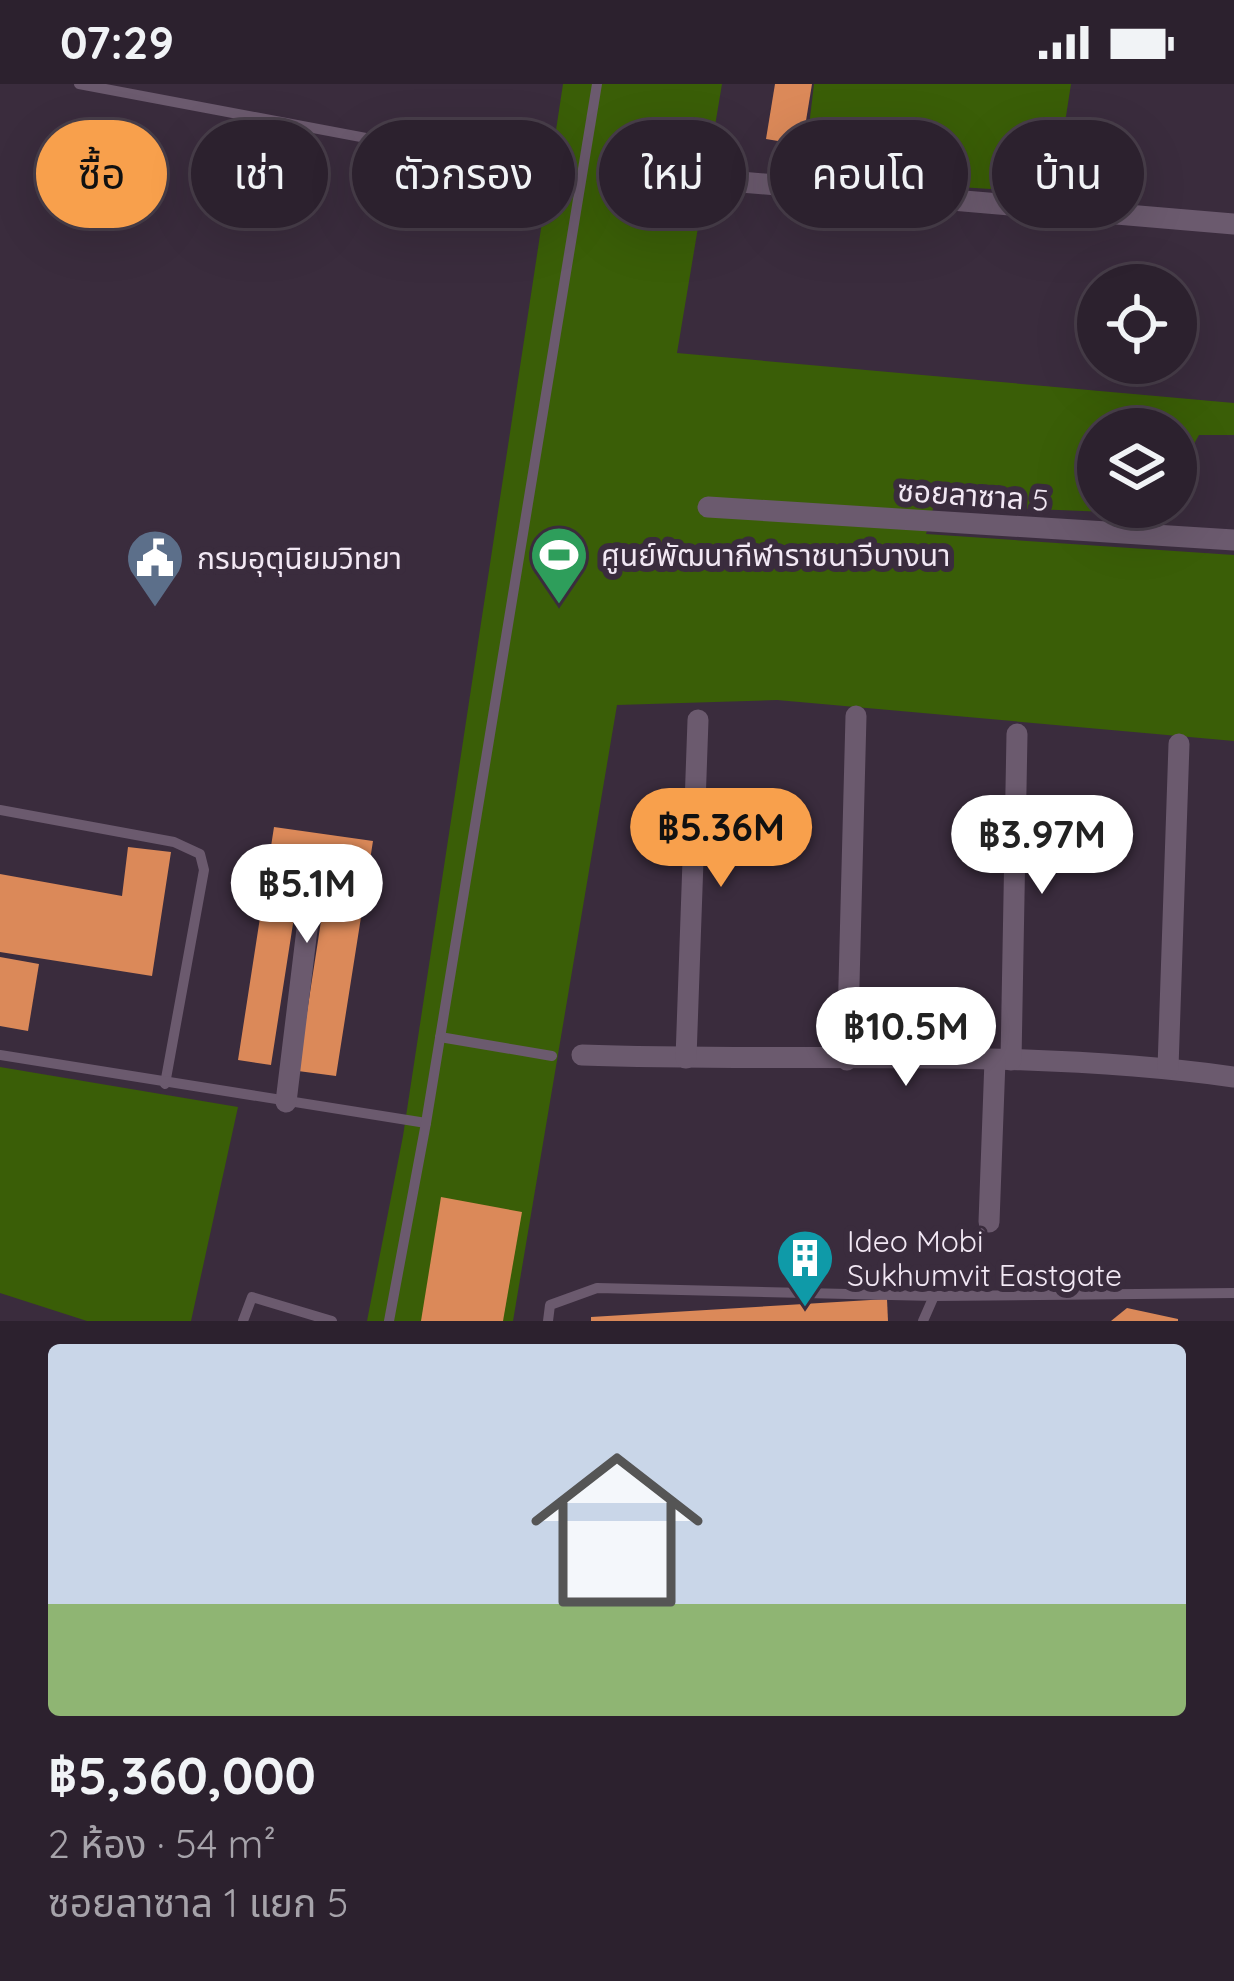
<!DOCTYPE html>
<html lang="th">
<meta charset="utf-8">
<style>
body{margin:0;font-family:Quicksand,"Noto Sans Thai",sans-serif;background:#382e3a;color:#f1f3f6;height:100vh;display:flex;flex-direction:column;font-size:45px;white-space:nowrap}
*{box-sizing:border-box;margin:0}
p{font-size:39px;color:#a6a3aa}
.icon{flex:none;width:66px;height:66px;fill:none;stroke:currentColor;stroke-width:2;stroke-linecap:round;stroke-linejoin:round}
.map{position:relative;height:1237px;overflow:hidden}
.drawer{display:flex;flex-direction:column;background:#2c212e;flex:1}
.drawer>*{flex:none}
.banner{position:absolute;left:36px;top:36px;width:1164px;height:108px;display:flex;gap:24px}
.tools{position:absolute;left:1077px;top:180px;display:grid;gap:24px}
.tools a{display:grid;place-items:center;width:120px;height:120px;border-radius:50%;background:#2c212e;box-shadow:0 12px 48px #0002,0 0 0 3px #483e4a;font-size:60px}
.price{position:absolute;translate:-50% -102px;padding:0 27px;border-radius:42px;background:#fff;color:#222;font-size:39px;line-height:78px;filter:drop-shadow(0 3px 6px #0008)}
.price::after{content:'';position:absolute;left:50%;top:72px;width:36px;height:27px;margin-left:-18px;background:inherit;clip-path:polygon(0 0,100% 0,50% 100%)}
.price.current{background:#f8a04c;color:#111}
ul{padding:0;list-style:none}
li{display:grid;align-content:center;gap:24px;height:636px;padding:0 48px}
li span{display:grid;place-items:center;height:372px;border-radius:12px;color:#555}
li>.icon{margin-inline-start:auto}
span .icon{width:216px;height:216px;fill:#fffc;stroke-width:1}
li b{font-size:51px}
.chip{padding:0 42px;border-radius:54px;background:#2c212e;box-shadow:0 12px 48px #0002,0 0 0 3px #483e4a;font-size:42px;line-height:108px}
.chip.current{background:#f8a04c;color:#111}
.status{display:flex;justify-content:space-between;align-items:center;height:84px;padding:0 60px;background:#2c212e;direction:ltr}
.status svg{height:33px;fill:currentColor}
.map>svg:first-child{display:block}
</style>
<div class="status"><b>07:29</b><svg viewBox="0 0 49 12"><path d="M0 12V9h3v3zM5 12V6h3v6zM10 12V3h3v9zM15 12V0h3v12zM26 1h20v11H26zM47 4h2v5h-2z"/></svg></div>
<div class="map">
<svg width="1234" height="1237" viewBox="0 0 1234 1237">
<rect width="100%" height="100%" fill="#3a2c3d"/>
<!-- green -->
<g fill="#3a5e07">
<path d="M563,0H722L677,269L1234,319V351H1199L1176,392V345H1098V423H1159L1155,430L934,421L926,450L1234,471V657L777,616L617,621L513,1237H367L403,1052Z"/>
<path d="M814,0H1071L1054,109L803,93Z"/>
<path d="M0,983L238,1023L191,1237H87L0,1209Z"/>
</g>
<!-- building -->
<g fill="#db8959">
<path d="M775,0H812L802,61L766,55Z"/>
<path d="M274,743L373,757L336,992L298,987L329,785L302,782L271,981L238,976Z"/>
<path d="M128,763L171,768L152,892L0,868V790L122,812Z"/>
<path d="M0,873L39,880L28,947L0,942Z"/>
<path d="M441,1113L522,1128L503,1237H421Z"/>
<path d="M887,1215L888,1237H591V1233Z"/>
<path d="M1127,1224L1178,1235V1237H1111Z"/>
</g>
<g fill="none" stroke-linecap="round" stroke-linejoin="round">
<!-- lane -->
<g stroke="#6b5a6e" stroke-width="10">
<path d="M79,0L520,83"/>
<path d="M0,726L174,758L200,770L204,786L165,1000"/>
<path d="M440,953L552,972"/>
<path d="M0,971L426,1039"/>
<path d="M243,1237L252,1213L332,1237"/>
<path d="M389,1237L426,1039L597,0"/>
<path d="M548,1237L550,1221L597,1204L934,1212"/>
<path d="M923,1237L934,1212L1234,1209"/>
</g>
<!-- street -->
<g stroke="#6b5a6e" stroke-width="21">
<path d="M717,96L1234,140"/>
<path d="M708,423L1234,456"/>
<path d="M582,971C799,979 1019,963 1234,993"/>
<path d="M686,974L698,636"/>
<path d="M847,976L856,632"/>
<path d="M1011,976L1017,650"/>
<path d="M1168,984L1179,660"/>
<path d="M286,1018L313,796"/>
<path d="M989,1138L995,976"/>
</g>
</g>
<!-- icons -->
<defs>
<symbol id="stadium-pin" viewBox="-11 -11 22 30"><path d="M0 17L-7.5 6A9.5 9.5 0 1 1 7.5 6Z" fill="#2e9e5b" stroke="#3a2c3d"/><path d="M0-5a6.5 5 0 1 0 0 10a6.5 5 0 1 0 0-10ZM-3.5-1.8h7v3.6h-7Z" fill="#fff"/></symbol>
<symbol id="civic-pin" viewBox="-11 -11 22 30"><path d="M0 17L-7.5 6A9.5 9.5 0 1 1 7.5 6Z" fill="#5c6f8a" stroke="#3a2c3d"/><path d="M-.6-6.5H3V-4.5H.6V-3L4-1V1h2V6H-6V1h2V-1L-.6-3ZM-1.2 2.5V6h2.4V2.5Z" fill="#fff"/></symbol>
<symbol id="building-pin" viewBox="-11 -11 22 30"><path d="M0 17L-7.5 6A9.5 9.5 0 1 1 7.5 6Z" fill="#0f9aa8" stroke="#3a2c3d"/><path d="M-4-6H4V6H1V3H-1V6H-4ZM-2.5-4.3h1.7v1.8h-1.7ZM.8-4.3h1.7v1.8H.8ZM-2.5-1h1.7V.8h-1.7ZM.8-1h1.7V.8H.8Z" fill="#fff"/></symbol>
</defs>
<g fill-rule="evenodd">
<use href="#stadium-pin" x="526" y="438" width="66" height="90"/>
<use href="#civic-pin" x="122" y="441" width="66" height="90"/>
<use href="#building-pin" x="772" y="1141" width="66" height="90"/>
</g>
<g text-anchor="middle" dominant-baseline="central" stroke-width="12" stroke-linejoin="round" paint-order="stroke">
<!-- street labels -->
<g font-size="30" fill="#f2e8f4" stroke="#3a2c3d">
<text transform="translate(973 411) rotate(4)">ซอยลาซาล 5</text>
</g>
<!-- poi labels -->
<g font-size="30" fill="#f2e8f4" stroke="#3a2c3d" text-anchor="start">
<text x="601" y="471">ศูนย์พัฒนากีฬาราชนาวีบางนา</text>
<text x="197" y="474">กรมอุตุนิยมวิทยา</text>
<text x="847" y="1157">Ideo Mobi<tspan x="847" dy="34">Sukhumvit Eastgate</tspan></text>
</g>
</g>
</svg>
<div class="tools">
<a><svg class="icon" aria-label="locate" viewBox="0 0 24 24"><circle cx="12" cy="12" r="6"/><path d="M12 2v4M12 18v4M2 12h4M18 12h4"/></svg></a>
<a><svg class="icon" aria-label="layers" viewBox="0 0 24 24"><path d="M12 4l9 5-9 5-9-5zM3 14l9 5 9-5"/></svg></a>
</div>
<b class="price current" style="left:721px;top:806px">฿5.36M</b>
<b class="price" style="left:1042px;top:813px">฿3.97M</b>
<b class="price" style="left:307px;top:862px">฿5.1M</b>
<b class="price" style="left:906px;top:1005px">฿10.5M</b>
<div class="banner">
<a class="chip current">ซื้อ</a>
<a class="chip">เช่า</a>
<a class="chip">ตัวกรอง</a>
<a class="chip">ใหม่</a>
<a class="chip">คอนโด</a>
<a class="chip">บ้าน</a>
</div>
</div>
<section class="drawer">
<ul>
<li><span style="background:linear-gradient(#c9d6e8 70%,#8fb573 0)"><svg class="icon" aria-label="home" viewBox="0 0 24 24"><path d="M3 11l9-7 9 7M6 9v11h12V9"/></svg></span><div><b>฿5,360,000</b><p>2 ห้อง · 54 m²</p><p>ซอยลาซาล 1 แยก 5</p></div></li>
</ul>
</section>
